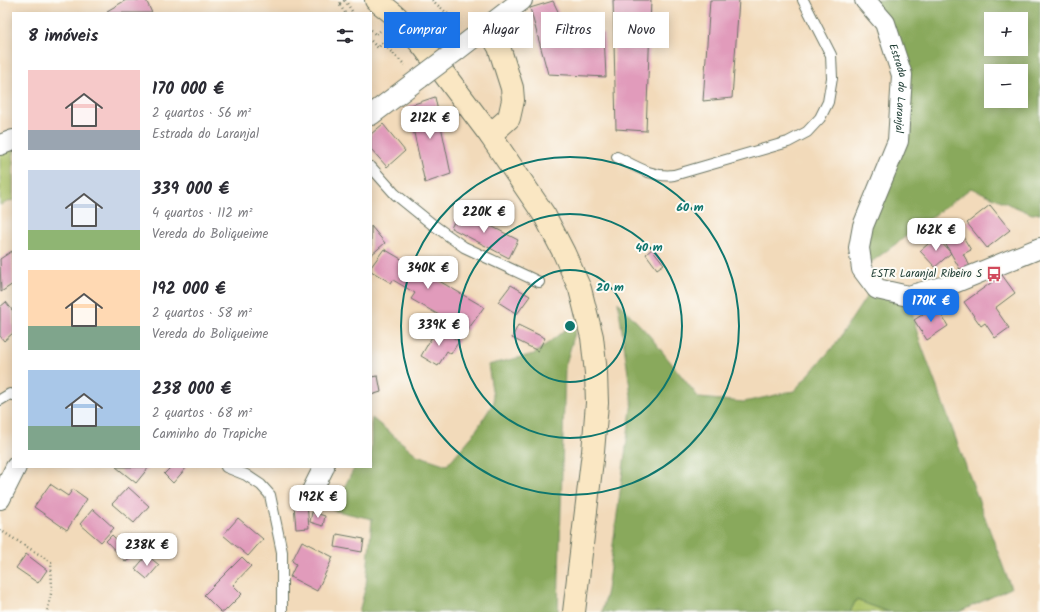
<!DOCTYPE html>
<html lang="pt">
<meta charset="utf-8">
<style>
body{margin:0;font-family:Kalam,sans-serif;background:#f2f2f3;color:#2b2b33;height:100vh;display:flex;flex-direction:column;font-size:15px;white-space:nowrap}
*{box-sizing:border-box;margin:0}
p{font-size:13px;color:#7c7c81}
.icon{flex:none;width:22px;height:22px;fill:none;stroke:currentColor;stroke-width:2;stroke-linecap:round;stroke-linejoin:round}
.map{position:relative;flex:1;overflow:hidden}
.panel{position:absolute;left:12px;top:12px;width:360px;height:456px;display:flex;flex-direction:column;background:#fff;border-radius:0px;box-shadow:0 2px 10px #0003}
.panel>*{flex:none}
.hud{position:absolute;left:384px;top:12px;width:380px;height:36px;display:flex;gap:8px}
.buttons{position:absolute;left:984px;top:12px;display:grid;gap:8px}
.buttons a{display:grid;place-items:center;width:44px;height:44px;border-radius:0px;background:#fff;box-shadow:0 2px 10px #0003;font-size:20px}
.price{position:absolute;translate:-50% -34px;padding:0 9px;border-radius:8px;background:#fff;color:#222;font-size:13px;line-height:26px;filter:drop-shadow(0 1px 2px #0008)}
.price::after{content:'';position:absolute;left:50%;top:24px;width:12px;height:9px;margin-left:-6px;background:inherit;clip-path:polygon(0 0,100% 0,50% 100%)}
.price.selected{background:#1a73e8;color:#fff}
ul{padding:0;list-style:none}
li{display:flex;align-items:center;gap:12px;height:100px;padding:0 16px}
li span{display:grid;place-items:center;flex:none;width:112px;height:80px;border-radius:0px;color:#555}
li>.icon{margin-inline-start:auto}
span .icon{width:48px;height:48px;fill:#fffc;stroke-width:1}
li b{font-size:17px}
h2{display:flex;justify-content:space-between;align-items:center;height:48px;padding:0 16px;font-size:17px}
.tag{padding:0 14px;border-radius:0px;background:#fff;box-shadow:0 2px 10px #0003;font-size:14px;line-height:36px}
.tag.selected{background:#1a73e8;color:#fff}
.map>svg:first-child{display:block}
</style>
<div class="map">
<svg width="1040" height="612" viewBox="0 0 1040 612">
<rect width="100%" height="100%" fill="#fdfcf7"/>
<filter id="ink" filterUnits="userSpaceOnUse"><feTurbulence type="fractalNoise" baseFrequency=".025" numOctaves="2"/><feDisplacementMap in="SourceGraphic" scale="8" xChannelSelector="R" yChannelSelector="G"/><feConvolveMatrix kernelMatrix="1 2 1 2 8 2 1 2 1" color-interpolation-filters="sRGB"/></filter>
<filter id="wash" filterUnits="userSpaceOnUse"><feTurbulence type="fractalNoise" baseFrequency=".012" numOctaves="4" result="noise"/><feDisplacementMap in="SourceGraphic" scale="16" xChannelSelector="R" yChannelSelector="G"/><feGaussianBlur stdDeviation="0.9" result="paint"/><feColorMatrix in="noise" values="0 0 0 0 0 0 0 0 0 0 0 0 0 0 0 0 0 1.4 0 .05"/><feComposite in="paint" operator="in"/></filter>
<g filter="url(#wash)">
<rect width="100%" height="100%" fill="#f2daba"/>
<!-- green -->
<g fill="#acc368" stroke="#66804e">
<path d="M13,140V200L0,205V145Z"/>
<path d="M856,600L889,612H850Z"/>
</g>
<!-- forest -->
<g fill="#89a95c" stroke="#547348" fill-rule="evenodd">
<path d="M865,0H1040V213L1032,214L971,188L862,269L863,226L898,141L902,75ZM991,19H1021V49H991ZM991,71H1021V101H991Z"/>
<path d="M874,285L908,296L918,336L1011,588L959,612H889L856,600L850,612H602L607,590L632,402L618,302L649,335L699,398L744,402L794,391L834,346Z"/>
<path d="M579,319L565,367L558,612H359L366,585L372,519L332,510L355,467H371V424L372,418L417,455L447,465L473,435L494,402L488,365L534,354Z"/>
</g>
<g id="blocks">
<!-- building -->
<g fill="#e19bbb">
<path d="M126,0H146L152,13H108L107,11Z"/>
<path d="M613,0H651L646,131L616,129Z"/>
<path d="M710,0H739L732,98L703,101Z"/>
<path d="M553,1L567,30L604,33L606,77L548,74L530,8Z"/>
<path d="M435,97L451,174L425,183L408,106Z"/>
<path d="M383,124L405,151L387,167L371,149V134Z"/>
<path d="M990,205L1010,230L987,248L967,223Z"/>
<path d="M460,210L518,240L509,258L451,228Z"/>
<path d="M371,226L385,243L371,255Z"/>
<path d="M957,227L971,250L963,254L970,266L961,271L941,236Z"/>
<path d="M936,237L951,253L935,267L920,251Z"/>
<path d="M384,249L484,307L467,331L411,299L415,293L393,280L391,283L371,271V267Z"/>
<path d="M652,249L664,264L657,269L646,254Z"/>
<path d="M12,251L13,284L1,292L0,259Z"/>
<path d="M1002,275L1015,293L995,308L1009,328L995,338L985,323L981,326L964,302Z"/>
<path d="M511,285L530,296L517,314L498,302Z"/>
<path d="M6,302L13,311V333L4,341L0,336V307Z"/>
<path d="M936,306L948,326L927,340L914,320Z"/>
<path d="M518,325L545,338L538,351L512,338Z"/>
<path d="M437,328L459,341L451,354L447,351L438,366L421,356Z"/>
<path d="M378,376L381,392L371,395V377Z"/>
<path d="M116,467H149L136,483Z"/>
<path d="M171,467H187L173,483L164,474Z"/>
<path d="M50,484L68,496L73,489L87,499L67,530L34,507Z"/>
<path d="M128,487L149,506L134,523L112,504Z"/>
<path d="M307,503L309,528L296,529L294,504Z"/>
<path d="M93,509L114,528L101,542L80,524Z"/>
<path d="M312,512L325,516L323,526L310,522Z"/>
<path d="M238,518L263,539L248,556L223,535Z"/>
<path d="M337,534L364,539L362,552L335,547Z"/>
<path d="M112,535L133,556L126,562L106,541Z"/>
<path d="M302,541L333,557L317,591L290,577L296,564L292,561Z"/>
<path d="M26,554L47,570L38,583L16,568Z"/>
<path d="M147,555L159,565L147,579L135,569Z"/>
<path d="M242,557L251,566L233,585L242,594L224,612H221L204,595Z"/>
</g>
</g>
</g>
<g filter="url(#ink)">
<use href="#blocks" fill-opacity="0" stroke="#697463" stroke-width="1"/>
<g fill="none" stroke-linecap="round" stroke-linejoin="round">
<defs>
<g id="service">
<path d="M617,157C635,166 653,178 674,175L788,142L807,132L820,118L828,102L832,78L831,55L803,0"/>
<path d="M371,167L395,194L432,224L464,247L539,282"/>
<path d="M0,400L10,394L13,395"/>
<path d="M226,467L246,475L261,485L270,495L282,552V612"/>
</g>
<g id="minor">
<path id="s1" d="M865,0L885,23L902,75L898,141L863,226L859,248L862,269L877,289L908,296L949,285L1040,248"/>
<path d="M456,51L522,0"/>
<path d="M371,115L420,78"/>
<path d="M0,145L13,140"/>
<path d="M310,495L324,467"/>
<path d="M0,499L16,467"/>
</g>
<g id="secondary">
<path d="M376,0L396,16L423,46L490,135L545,216L564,253L580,289L592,337L596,373L597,403L593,452L574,612"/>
<path d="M487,27L499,47L512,88L513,100L509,118L490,135"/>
</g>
</defs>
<!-- service casing -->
<use href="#service" stroke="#697463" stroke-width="12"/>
<!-- minor casing -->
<use href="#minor" stroke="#697463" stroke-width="22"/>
<!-- secondary casing -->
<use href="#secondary" stroke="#697463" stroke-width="24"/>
<!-- path -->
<g stroke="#697463" stroke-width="2.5" stroke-dasharray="1 3" stroke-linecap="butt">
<path d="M345,0L353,13"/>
<path d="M432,0L459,24"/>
<path d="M345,13L339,4L345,0"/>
<path d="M371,30L376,35L380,31"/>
<path d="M371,41L378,48L382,43L405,65"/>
<path d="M0,530L51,562L52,589L47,612"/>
</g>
<!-- service -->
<use href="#service" stroke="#fff" stroke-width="10"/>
<!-- minor -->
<use href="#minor" stroke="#fff" stroke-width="20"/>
<!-- secondary -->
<use href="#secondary" stroke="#fae7c3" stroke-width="22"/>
<defs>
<path id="minor-bridge" d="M420,78L456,51"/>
</defs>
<!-- minor-bridge casing -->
<use href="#minor-bridge" stroke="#697463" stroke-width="22" stroke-linecap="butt"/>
<!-- minor-bridge -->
<use href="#minor-bridge" stroke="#fff" stroke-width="20"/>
</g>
</g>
<!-- distance rings -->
<g fill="none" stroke="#0f766e" stroke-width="2">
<circle cx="570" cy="326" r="56"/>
<circle cx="570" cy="326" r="112"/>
<circle cx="570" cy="326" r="169"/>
</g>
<!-- icons -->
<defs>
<symbol id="bus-bare" viewBox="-9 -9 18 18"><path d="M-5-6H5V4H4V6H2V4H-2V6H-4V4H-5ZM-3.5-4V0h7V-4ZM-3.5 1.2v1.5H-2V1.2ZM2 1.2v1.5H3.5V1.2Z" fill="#d1495b" stroke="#fdfcf7" stroke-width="2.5" paint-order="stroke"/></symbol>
</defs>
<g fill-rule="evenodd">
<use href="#bus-bare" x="983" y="263" width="22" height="22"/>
</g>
<g text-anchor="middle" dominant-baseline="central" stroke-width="4" stroke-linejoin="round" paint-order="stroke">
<!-- street labels -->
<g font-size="11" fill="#1f3d34" stroke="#fdfcf7">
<text stroke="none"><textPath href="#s1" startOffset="98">Estrada do Laranjal</textPath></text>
</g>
<!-- poi labels -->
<g font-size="11" fill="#1f3d34" stroke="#fdfcf7" text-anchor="end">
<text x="982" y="274">ESTR Laranjal Ribeiro S</text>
</g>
</g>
<circle cx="570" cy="326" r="6" fill="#0f766e" stroke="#fdfcf7" stroke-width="2"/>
<g font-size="12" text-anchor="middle" font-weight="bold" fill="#0f766e" stroke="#fdfcf7" stroke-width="4" stroke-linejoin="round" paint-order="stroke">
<text x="690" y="211">60 m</text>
<text x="649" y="251">40 m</text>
<text x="610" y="291">20 m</text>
</g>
</svg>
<div class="buttons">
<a>+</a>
<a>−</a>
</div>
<b class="price" style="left:430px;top:140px">212K €</b>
<b class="price" style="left:484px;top:234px">220K €</b>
<b class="price" style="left:936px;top:252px">162K €</b>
<b class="price" style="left:428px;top:290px">340K €</b>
<b class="price selected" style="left:931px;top:323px">170K €</b>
<b class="price" style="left:439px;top:347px">339K €</b>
<b class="price" style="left:318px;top:519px">192K €</b>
<b class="price" style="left:147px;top:567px">238K €</b>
<div class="hud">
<a class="tag selected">Comprar</a>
<a class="tag">Alugar</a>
<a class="tag">Filtros</a>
<a class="tag">Novo</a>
</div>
<section class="panel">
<h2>8 imóveis<svg class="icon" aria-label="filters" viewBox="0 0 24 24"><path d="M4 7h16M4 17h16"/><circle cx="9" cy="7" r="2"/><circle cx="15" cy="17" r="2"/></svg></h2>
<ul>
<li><span style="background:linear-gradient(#f6c9c9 75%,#9aa5b1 0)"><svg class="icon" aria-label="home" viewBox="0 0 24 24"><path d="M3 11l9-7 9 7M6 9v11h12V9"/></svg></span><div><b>170 000 €</b><p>2 quartos · 56 m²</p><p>Estrada do Laranjal</p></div></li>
<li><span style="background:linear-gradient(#c9d6e8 75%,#8fb573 0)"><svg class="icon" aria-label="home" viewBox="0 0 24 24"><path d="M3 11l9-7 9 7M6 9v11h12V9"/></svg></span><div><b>339 000 €</b><p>4 quartos · 112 m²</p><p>Vereda do Boliqueime</p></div></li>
<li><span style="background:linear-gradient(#ffd9b3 70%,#7fa58c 0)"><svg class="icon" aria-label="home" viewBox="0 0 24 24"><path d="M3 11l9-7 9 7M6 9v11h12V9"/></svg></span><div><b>192 000 €</b><p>2 quartos · 58 m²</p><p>Vereda do Boliqueime</p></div></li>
<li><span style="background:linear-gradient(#a9c7e8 70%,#7fa58c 0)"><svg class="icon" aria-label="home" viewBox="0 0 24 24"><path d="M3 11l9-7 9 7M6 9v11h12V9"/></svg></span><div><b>238 000 €</b><p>2 quartos · 68 m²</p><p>Caminho do Trapiche</p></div></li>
</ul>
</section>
</div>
